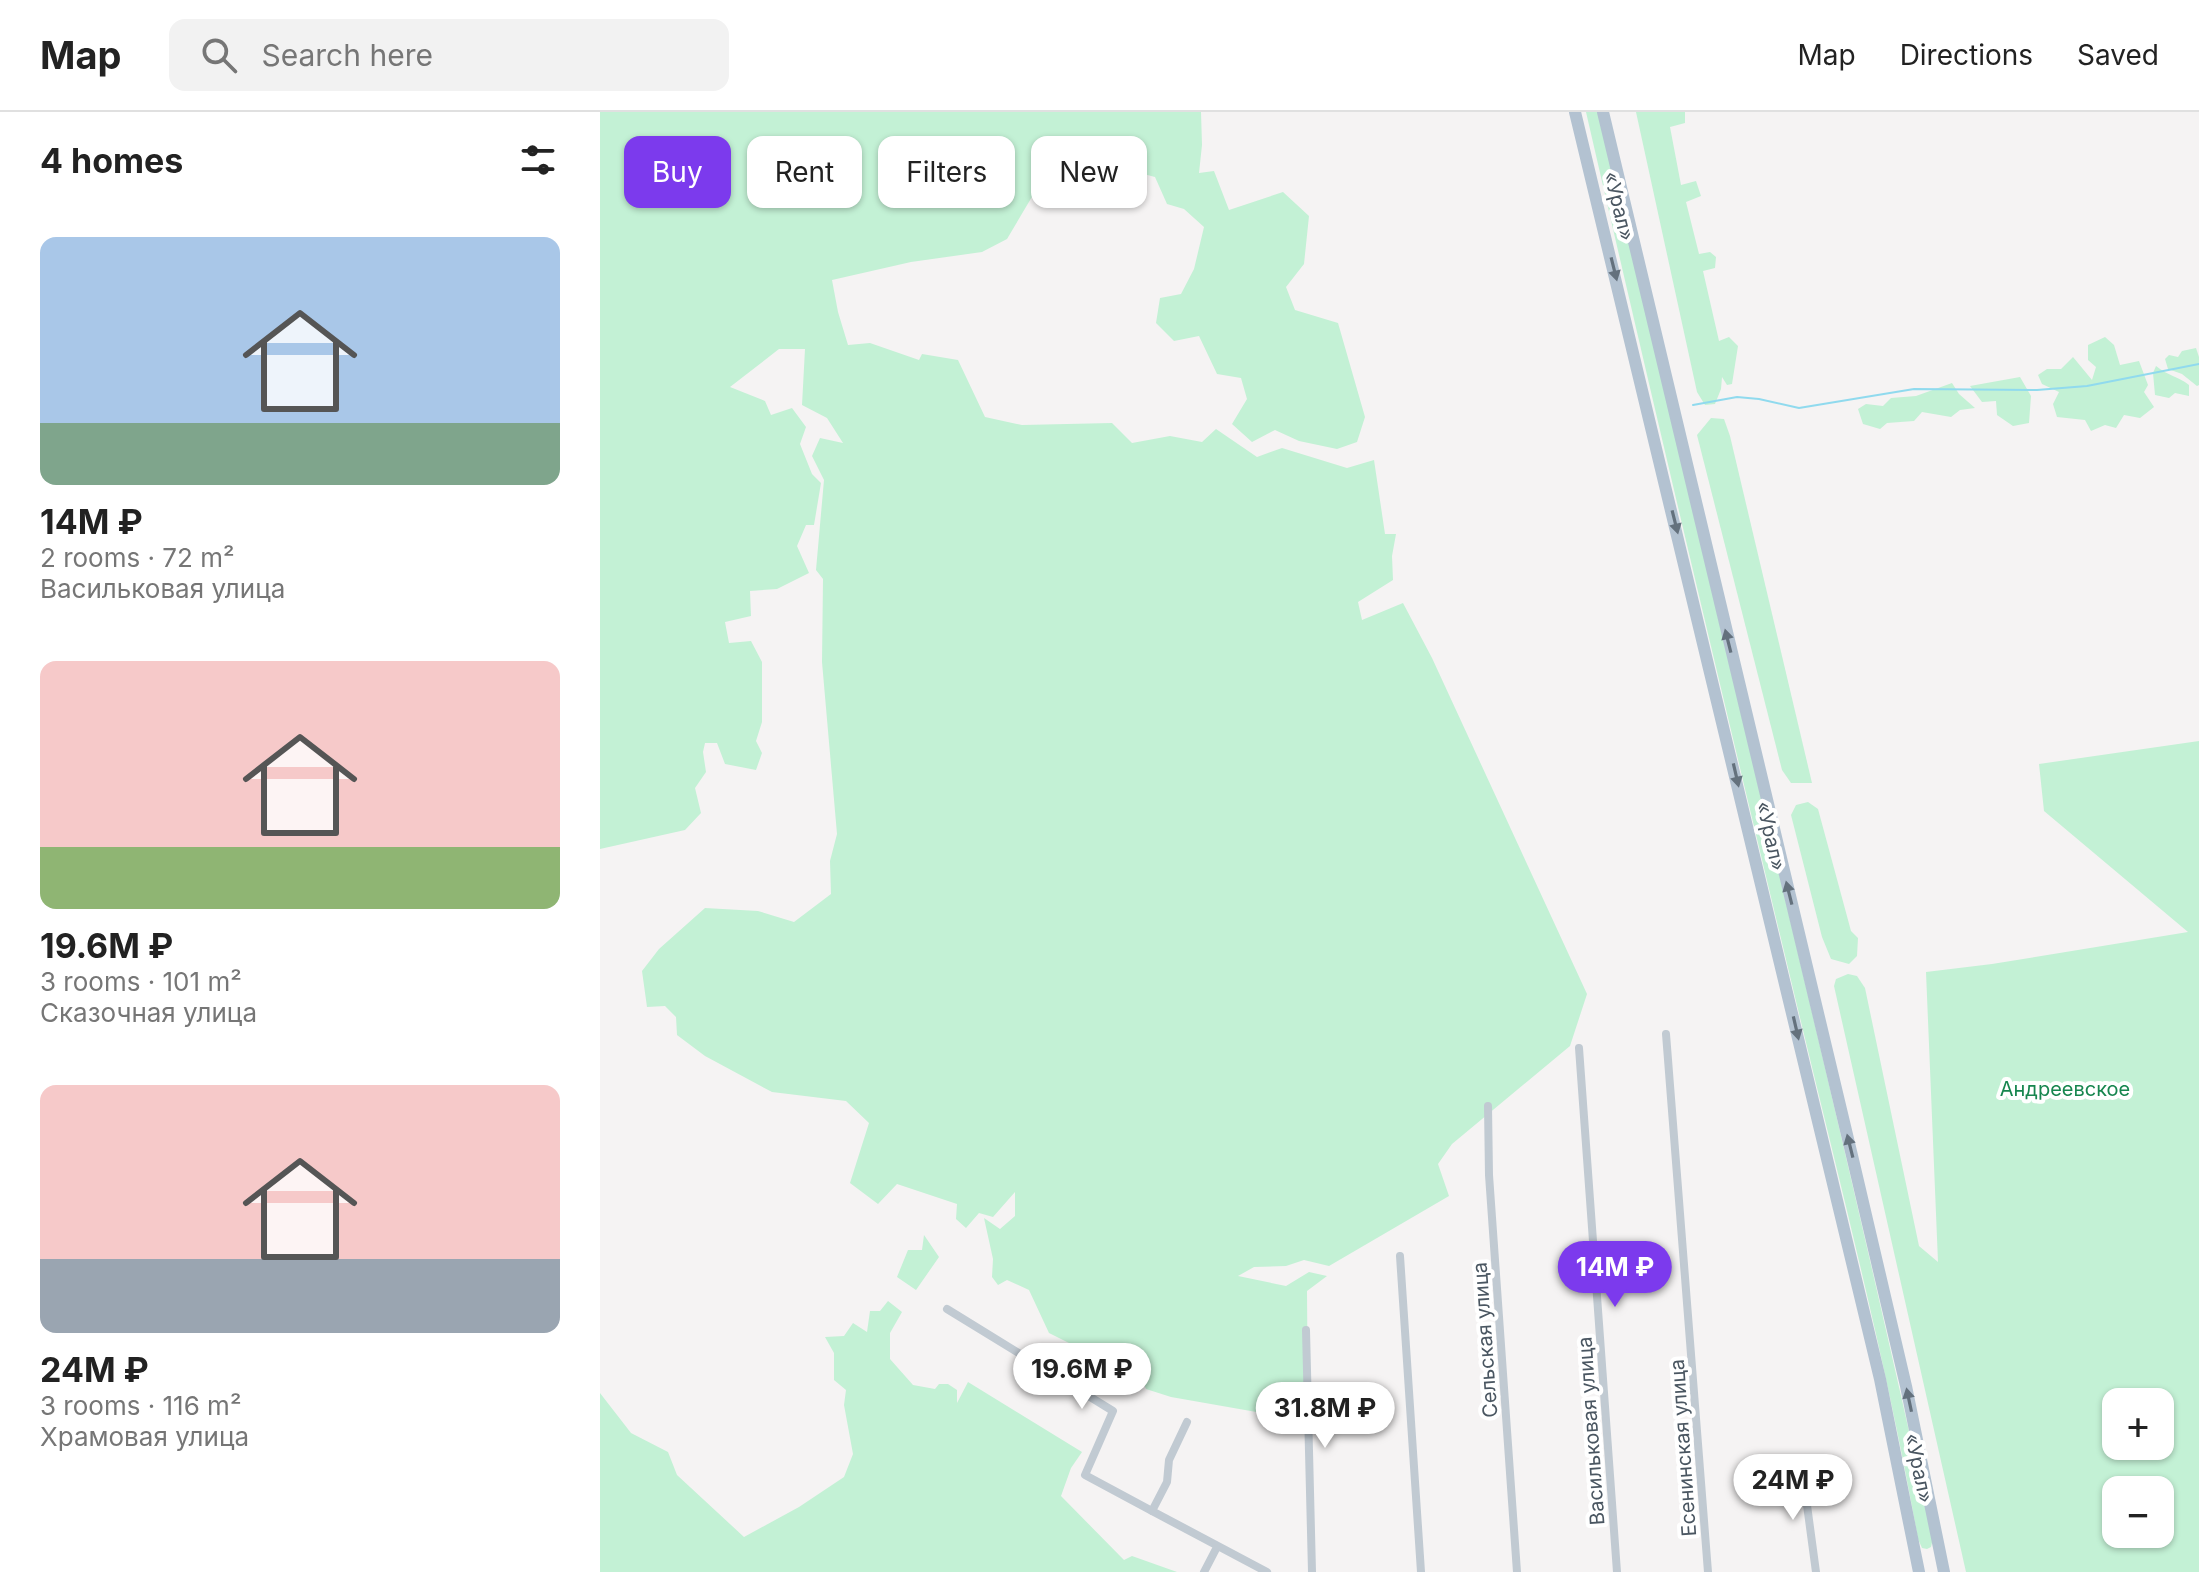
<!DOCTYPE html>
<meta charset="utf-8">
<style>
body{margin:0;font-family:Inter,sans-serif;background:#f2f2f2;color:#222;height:100vh;display:flex;flex-direction:column;font-size:30px;white-space:nowrap}
*{box-sizing:border-box;margin:0}
p{font-size:26px;color:#767676}
.icon{flex:none;width:44px;height:44px;fill:none;stroke:currentColor;stroke-width:2;stroke-linecap:round;stroke-linejoin:round}
.map{position:relative;flex:1;overflow:hidden}
.details{display:flex;flex-direction:column;background:#fff;width:600px}
.details>*{flex:none}
.banner{position:absolute;left:24px;top:24px;width:760px;height:72px;display:flex;gap:16px}
.fabs{position:absolute;left:1502px;top:1276px;display:grid;gap:16px}
.fabs a{display:grid;place-items:center;width:72px;height:72px;border-radius:16px;background:#fff;box-shadow:0 2px 6px #0004;font-size:40px}
.price{position:absolute;translate:-50% -68px;padding:0 18px;border-radius:28px;background:#fff;color:#222;font-size:26px;line-height:52px;filter:drop-shadow(0 2px 4px #0008)}
.price::after{content:'';position:absolute;left:50%;top:48px;width:24px;height:18px;margin-left:-12px;background:inherit;clip-path:polygon(0 0,100% 0,50% 100%)}
.price.active{background:#7c3aed;color:#fff}
ul{padding:0;list-style:none}
li{display:grid;align-content:center;gap:16px;height:424px;padding:0 40px}
li span{display:grid;place-items:center;height:248px;border-radius:16px;color:#555}
li>.icon{margin-inline-start:auto}
span .icon{width:144px;height:144px;fill:#fffc;stroke-width:1}
li b{font-size:34px}
h2{display:flex;justify-content:space-between;align-items:center;height:96px;padding:0 40px;font-size:34px}
.chip{padding:0 28px;border-radius:16px;background:#fff;box-shadow:0 2px 6px #0004;font-size:28px;line-height:72px}
.chip.active{background:#7c3aed;color:#fff}
header{display:flex;align-items:center;gap:48px;box-sizing:border-box;height:112px;padding:0 40px;background:#fff;border-bottom:2px solid #e0e0e0}
header strong{font-size:38px}
nav{display:flex;gap:44px;margin-inline-start:auto;font-size:28px}
.search{width:560px;height:72px;background:#f2f2f2;display:flex;align-items:center;gap:20px;box-sizing:border-box;padding:0 28px;border-radius:16px;color:#767676;font-size:30px}
main{display:flex;flex:1;min-height:0}
.map>svg:first-child{display:block}
</style>
<header>
<strong>Map</strong>
<div class="search"><svg class="icon" aria-label="search" viewBox="0 0 24 24"><circle cx="10" cy="10" r="6"/><path d="M15 15l6 6"/></svg>Search here</div>
<nav><a>Map</a><a>Directions</a><a>Saved</a></nav>
</header>
<main>
<section class="details">
<h2>4 homes<svg class="icon" aria-label="filters" viewBox="0 0 24 24"><path d="M4 7h16M4 17h16"/><circle cx="9" cy="7" r="2"/><circle cx="15" cy="17" r="2"/></svg></h2>
<ul>
<li><span style="background:linear-gradient(#a9c7e8 75%,#7fa58c 0)"><svg class="icon" aria-label="home" viewBox="0 0 24 24"><path d="M3 11l9-7 9 7M6 9v11h12V9"/></svg></span><div><b>14M ₽</b><p>2 rooms · 72 m²</p><p>Васильковая улица</p></div></li>
<li><span style="background:linear-gradient(#f6c9c9 75%,#8fb573 0)"><svg class="icon" aria-label="home" viewBox="0 0 24 24"><path d="M3 11l9-7 9 7M6 9v11h12V9"/></svg></span><div><b>19.6M ₽</b><p>3 rooms · 101 m²</p><p>Сказочная улица</p></div></li>
<li><span style="background:linear-gradient(#f6c9c9 70%,#9aa5b1 0)"><svg class="icon" aria-label="home" viewBox="0 0 24 24"><path d="M3 11l9-7 9 7M6 9v11h12V9"/></svg></span><div><b>24M ₽</b><p>3 rooms · 116 m²</p><p>Храмовая улица</p></div></li>
</ul>
</section>
<div class="map">
<svg width="1599" height="1460" viewBox="0 0 1599 1460">
<rect width="100%" height="100%" fill="#f5f3f3"/>
<!-- green -->
<g fill="#c3f1d5" fill-rule="evenodd">
<path d="M0,0H601L602,33L599,61L614,59L629,98L683,80L709,104L704,152L686,175L695,198L738,211L765,305L757,330L737,337L699,329L675,318L652,330L632,312L647,287L641,266L617,262L599,224L574,229L556,211L560,186L581,182L594,157L604,115L584,97L567,92L555,65L517,55L436,78L407,127L382,140L311,150L232,168L238,200L248,233L270,231L319,248L322,242L358,248L385,305L422,313L512,311L532,331L570,324L602,330L616,317L657,345L682,336L747,356L774,348L785,422H796L792,444L793,468L758,490L762,508L803,491L832,546L987,882L970,934L852,1032L838,1052L849,1084L729,1154L704,1148L686,1154L654,1155L638,1164L686,1174L709,1160L727,1164L707,1179L708,1309L571,1285L546,1277L536,1251L499,1246L449,1221L429,1178L407,1168L398,1173L392,1165L393,1147L384,1106L400,1117L415,1104V1080L393,1105L379,1101L366,1116L356,1107L357,1092L297,1072L278,1092L250,1071L269,1011L246,989L172,980L105,944L77,923L76,905L65,894L47,895L42,859L59,837L105,796L158,799L194,810L231,782L230,749L237,722L222,550L223,467L216,458L224,368L212,344L220,326L243,331L227,306L202,293L205,237H179L130,275L165,289L171,303L192,296L206,315L200,332L212,362L221,371L214,413H206L197,434L209,461L177,477L150,479L151,504L125,510L129,531L151,529L162,550V610L156,629L162,641L156,658L125,652L117,631H105L103,640L106,660L95,676L101,701L85,718L0,737Z"/>
<path d="M986,0H999C1109,476 1227,949 1333,1426L1331,1435L1327,1437L1322,1436L1318,1427C1284,1237 1234,1049 1189,860C1120,574 1052,287 986,0Z"/>
<path d="M1036,0H1085V11L1070,15L1081,73L1096,69L1101,84L1086,90L1099,142L1110,140L1116,145L1115,156L1103,159L1119,229L1129,225L1138,234L1132,272L1127,273L1122,265L1121,277L1115,292L1105,293L1097,280Z"/>
<path d="M1505,225L1514,233L1520,253L1539,249L1548,273L1544,280L1554,295L1540,306L1524,303L1516,316L1505,313L1491,319L1485,308L1457,305L1453,292L1459,280L1442,272L1438,263L1447,257H1461L1473,245L1492,268L1496,255L1488,248V233Z"/>
<path d="M1596,236L1599,245V273L1597,274L1582,262L1568,257L1565,247L1569,243L1578,245L1582,239Z"/>
<path d="M1556,254C1568,264 1578,264 1589,273V284L1575,281L1569,286L1555,283L1553,261Z"/>
<path d="M1420,265L1431,284L1429,311L1413,314L1397,303L1396,289L1382,290L1370,274Z"/>
<path d="M1352,271L1359,282L1375,296L1360,298L1351,305L1322,300L1314,309L1287,311L1280,317L1263,312L1258,297L1266,292L1283,294L1291,286L1316,284Z"/>
<path d="M1111,306L1124,307L1130,324L1212,671H1191L1182,658L1097,323Z"/>
<path d="M1599,629V1460H1366L1234,874L1236,867L1248,862L1257,864L1265,876L1319,1134L1338,1150L1326,860L1392,852L1588,820L1444,699L1439,652ZM1516,1290H1560V1334H1516ZM1516,1378H1560V1422H1516Z"/>
<path d="M1208,690L1218,697L1251,819L1258,826L1257,844L1249,852L1231,847L1222,825L1191,703L1196,693Z"/>
<path d="M324,1123L339,1145L316,1178L297,1165L308,1138H322Z"/>
<path d="M288,1189L302,1200L290,1221V1247L313,1273L335,1277L339,1272H348L357,1278V1291L368,1270L482,1340L471,1356L461,1384L524,1448L532,1444L577,1460H0V1281L31,1321L68,1340L77,1363L144,1425L199,1395L244,1365L253,1342L244,1293L246,1278L234,1268V1241L225,1225L244,1224L253,1211L267,1220L270,1199H280Z"/>
</g>
<g fill="none" stroke-linecap="round" stroke-linejoin="round">
<!-- stream -->
<path stroke="#90daee" stroke-width="2" d="M1093,293L1137,285L1159,287L1199,296L1314,277L1437,278L1487,274L1599,252"/>
<!-- street -->
<g stroke="#c1cad2" stroke-width="8">
<path d="M1066,922L1108,1460"/>
<path d="M979,936L1017,1460"/>
<path d="M888,994L889,1063L917,1460"/>
<path d="M800,1144L821,1460"/>
<path d="M347,1197L513,1299L485,1363L552,1399"/>
<path d="M706,1218L712,1460"/>
<path d="M587,1310L569,1348L567,1370L552,1399L667,1460"/>
<path d="M1202,1356L1216,1460"/>
<path d="M604,1460L617,1435"/>
</g>
<!-- primary -->
<g stroke="#b3c2d1" stroke-width="12">
<path d="M975,0L1280,1267L1319,1460"/>
<path d="M1003,0L1254,1052L1306,1274L1344,1460"/>
</g>
</g>
<!-- one-way arrows -->
<defs><path id="oneway-solid" d="M-6-.8H1V-3.2L6.5 0L1 3.2V.8H-6Z" transform="scale(2)"/></defs>
<g fill="#64717d">
<use href="#oneway-solid" transform="translate(1014 157) rotate(76)"/>
<use href="#oneway-solid" transform="translate(1075 410) rotate(76)"/>
<use href="#oneway-solid" transform="translate(1128 529) rotate(-104)"/>
<use href="#oneway-solid" transform="translate(1136 663) rotate(77)"/>
<use href="#oneway-solid" transform="translate(1189 781) rotate(-104)"/>
<use href="#oneway-solid" transform="translate(1196 916) rotate(77)"/>
<use href="#oneway-solid" transform="translate(1250 1034) rotate(-104)"/>
<use href="#oneway-solid" transform="translate(1309 1288) rotate(-102)"/>
</g>
<g text-anchor="middle" dominant-baseline="central" stroke-width="8" stroke-linejoin="round" paint-order="stroke">
<!-- street labels -->
<g font-size="20" fill="#4a5661" stroke="#fff">
<text transform="translate(1019 94) rotate(76)">«Урал»</text>
<text transform="translate(1171 724) rotate(77)">«Урал»</text>
<text transform="translate(885 1228) rotate(-94)">Сельская улица</text>
<text transform="translate(991 1319) rotate(-94)">Васильковая улица</text>
<text transform="translate(1083 1336) rotate(-94)">Есенинская улица</text>
<text transform="translate(1319 1356) rotate(78)">«Урал»</text>
</g>
<!-- park labels -->
<g font-size="20" fill="#17864f" stroke="#fff">
<text x="1465" y="977">Андреевское</text>
</g>
</g>
</svg>
<div class="fabs">
<a>+</a>
<a>−</a>
</div>
<b class="price active" style="left:1015px;top:1197px">14M ₽</b>
<b class="price" style="left:482px;top:1299px">19.6M ₽</b>
<b class="price" style="left:725px;top:1338px">31.8M ₽</b>
<b class="price" style="left:1193px;top:1410px">24M ₽</b>
<div class="banner">
<a class="chip active">Buy</a>
<a class="chip">Rent</a>
<a class="chip">Filters</a>
<a class="chip">New</a>
</div>
</div>
</main>
